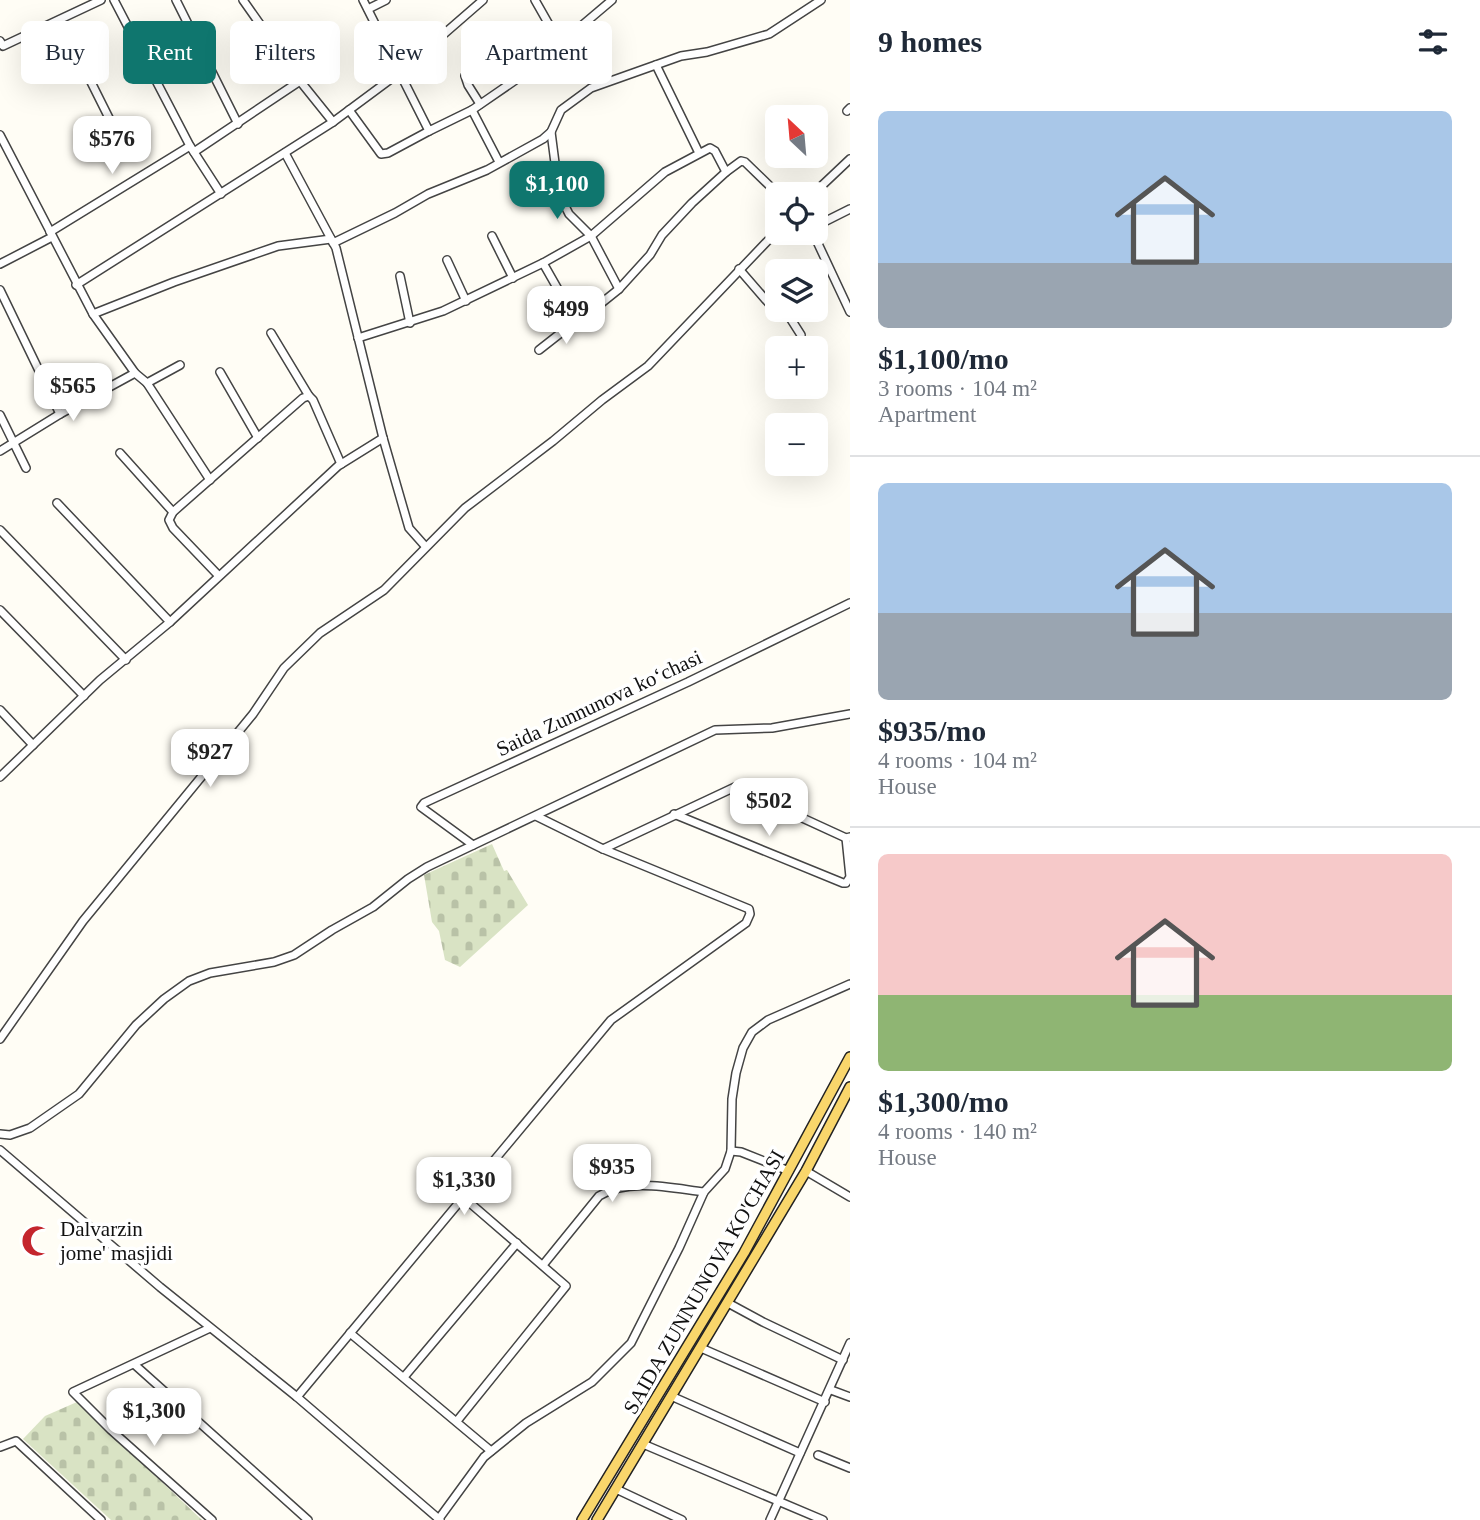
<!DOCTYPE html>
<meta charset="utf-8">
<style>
body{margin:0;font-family:Georgia,serif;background:#f2f2f3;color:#1f2937;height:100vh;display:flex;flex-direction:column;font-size:26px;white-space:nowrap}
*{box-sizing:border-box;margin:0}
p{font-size:23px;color:#747a83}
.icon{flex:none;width:38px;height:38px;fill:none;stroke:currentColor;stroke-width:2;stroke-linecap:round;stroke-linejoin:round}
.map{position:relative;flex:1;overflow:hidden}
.side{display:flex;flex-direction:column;background:#fff;width:630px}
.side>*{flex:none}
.top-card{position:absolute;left:21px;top:21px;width:665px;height:63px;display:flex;gap:14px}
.needle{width:46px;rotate:334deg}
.buttons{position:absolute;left:765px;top:105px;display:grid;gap:14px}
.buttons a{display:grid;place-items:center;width:63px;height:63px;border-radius:10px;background:#fff;box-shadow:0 7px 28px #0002;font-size:35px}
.price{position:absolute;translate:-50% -60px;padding:0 16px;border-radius:14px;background:#fff;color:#222;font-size:23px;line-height:46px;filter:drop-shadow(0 2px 4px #0008)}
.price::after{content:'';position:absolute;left:50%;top:42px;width:21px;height:16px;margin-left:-10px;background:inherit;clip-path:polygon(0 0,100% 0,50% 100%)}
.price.current{background:#0f766e;color:#fff}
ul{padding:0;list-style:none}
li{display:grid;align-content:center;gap:14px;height:371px;padding:0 28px}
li+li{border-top:2px solid #e0e1e3}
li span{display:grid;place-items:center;height:217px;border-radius:10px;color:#555}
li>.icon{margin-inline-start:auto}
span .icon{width:126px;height:126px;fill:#fffc;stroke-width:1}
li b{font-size:30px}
h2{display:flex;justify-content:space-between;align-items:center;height:84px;padding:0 28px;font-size:30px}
.tag{padding:0 24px;border-radius:10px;background:#fff;box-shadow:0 7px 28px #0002;font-size:24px;line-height:63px}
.tag.current{background:#0f766e;color:#fff}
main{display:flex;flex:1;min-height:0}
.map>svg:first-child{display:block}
</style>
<main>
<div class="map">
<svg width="850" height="1520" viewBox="0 0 850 1520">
<defs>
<pattern id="cemetery-stones" width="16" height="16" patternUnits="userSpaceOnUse" patternTransform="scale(1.75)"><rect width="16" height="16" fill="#d9e3c4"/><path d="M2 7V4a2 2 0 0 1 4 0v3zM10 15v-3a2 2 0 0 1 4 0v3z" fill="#b9c2a7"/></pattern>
</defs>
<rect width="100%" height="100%" fill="#fffdf5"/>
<!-- cemetery -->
<g fill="url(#cemetery-stones)">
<path d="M492,844L504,871L507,870L528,905L460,967L445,960L439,931L432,922L424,875Z"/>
<path d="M77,1402L202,1520H111L23,1439L45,1416Z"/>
</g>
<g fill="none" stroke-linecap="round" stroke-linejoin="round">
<defs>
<g id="minor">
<path d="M114,0L190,146L221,194"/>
<path d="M176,0L238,124"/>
<path d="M243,0L300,81L333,122"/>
<path d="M363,0L429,131L472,110L499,162"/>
<path d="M368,9L386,0"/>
<path d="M60,20L123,146"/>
<path d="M0,41L3,46L101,0"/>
<path d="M560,44L612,0"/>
<path d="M656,65L699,153"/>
<path d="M480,104L468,85L465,76L498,54L508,51L526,72"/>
<path d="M349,110L381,154L388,153L429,131"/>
<path d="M472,110L517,79L560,44L535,0"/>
<path d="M847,111L850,108"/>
<path d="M551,132L559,194L569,214L591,236L619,289"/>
<path d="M0,135L93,314L135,373L147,383L210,480"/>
<path d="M194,152L300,81"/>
<path d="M285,153L336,248L383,438L409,528L425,546"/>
<path d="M813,194L850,159"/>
<path d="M816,226L850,209"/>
<path d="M50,232L190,146"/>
<path d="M813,233L850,312"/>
<path d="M492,236L513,278"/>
<path d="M333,243L395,213L428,194L487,170L543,139L551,132L561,110L591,88L681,56L707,52L769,34L821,0"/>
<path d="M447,260L466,301"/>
<path d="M0,264L52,237"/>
<path d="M739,269L772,307L777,308"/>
<path d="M400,276L410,323"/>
<path d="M76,285L333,122L399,73L483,0"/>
<path d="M0,290L60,414"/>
<path d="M594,309L619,289L650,255L662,235L692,203L726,172L741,161L745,162L778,194"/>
<path d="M781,310L787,313L801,335"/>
<path d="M93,314L174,282L278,246L331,239"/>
<path d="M271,333L309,396"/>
<path d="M358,338L443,311L543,263L591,236L665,172L710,148L715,151L726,172"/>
<path d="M539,350L576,321L543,263"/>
<path d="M220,372L258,438"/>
<path d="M147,383L180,365"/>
<path d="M0,415L26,468"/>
<path d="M0,451L60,414L135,373"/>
<path d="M120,453L173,512"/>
<path d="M57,503L170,622"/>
<path d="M0,530L126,660"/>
<path d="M218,575L173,528L169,520L173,512L303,398L309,396L313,400L341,464"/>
<path d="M0,610L84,696"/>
<path d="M0,710L33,745"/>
<path d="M0,777L100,680L170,622L338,466L383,438"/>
<path d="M674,814L843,883H846L850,877L846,838"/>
<path d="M473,845L421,807L424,803L688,682L850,603"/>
<path d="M603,849L735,787L846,838L850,837"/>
<path d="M0,1039L83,921L253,714L284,668L320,633L384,590L465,508L553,441L602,400L648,366L777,231"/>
<path d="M0,1134L10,1135L30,1128L79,1094L136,1025L164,999L189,981L210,973L274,962L294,955L332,930L373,907L408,879L427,867L715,730L772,728L850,714"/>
<path d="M0,1150L160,1287L297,1397L440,1520"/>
<path d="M731,1151L741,1152L789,1171"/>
<path d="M806,1171L850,1197"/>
<path d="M543,1265L599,1196C629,1178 671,1188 704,1192"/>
<path d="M728,1303L763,1322L843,1360"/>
<path d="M210,1328L73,1392L111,1430L212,1520"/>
<path d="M350,1333L491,1451"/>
<path d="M701,1348L825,1402"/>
<path d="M135,1365L308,1520"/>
<path d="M404,1377L517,1243"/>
<path d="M831,1390L850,1397"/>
<path d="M671,1396L800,1453"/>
<path d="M297,1397L611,1020L746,923L750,914L749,909L603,849L536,816"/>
<path d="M457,1421L566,1286L463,1197"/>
<path d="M643,1444L823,1520"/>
<path d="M0,1447L16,1441L101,1520"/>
<path d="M818,1455L850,1468"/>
<path d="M616,1489L682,1520"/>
<path d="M438,1520L484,1457L526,1423L592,1382L631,1343L679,1248L704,1192L725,1169L731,1151L732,1099L736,1073L743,1048L752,1032L768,1020L850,984"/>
<path d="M770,1520L850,1343"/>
</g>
<g id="major">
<path d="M582,1520L744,1253L850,1057"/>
<path d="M597,1520L806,1171L850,1087"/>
</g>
</defs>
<!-- minor casing -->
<use href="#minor" stroke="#444" stroke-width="10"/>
<!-- major casing -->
<use href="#major" stroke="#222" stroke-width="12"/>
<!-- minor -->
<use href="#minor" stroke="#fff" stroke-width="7"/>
<!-- major -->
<use href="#major" stroke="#f9d66b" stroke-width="9"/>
</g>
<!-- icons -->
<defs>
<symbol id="mosque-bare" viewBox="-9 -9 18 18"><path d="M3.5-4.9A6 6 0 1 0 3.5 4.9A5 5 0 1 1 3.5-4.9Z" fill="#c4262e" stroke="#fff" stroke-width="2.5" paint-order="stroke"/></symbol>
</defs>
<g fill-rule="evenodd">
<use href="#mosque-bare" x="15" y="1219" width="44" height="44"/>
</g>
<g text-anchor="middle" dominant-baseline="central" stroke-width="7" stroke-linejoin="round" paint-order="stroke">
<!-- street labels -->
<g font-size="21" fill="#111" stroke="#fff">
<text transform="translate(599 703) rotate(-25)">Saida Zunnunova koʻchasi</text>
<text transform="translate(704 1282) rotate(-60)">SAIDA ZUNNUNOVA KO'CHASI</text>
</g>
<!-- poi labels -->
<g font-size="21" fill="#111" stroke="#fff" text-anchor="start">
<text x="60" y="1229">Dalvarzin<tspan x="60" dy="24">jome' masjidi</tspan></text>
</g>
</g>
</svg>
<div class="buttons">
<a><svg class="needle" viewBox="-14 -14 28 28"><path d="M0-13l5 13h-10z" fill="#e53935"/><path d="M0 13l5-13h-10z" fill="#747a83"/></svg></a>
<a><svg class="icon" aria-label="locate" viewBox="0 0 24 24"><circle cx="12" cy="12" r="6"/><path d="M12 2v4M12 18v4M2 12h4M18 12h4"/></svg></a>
<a><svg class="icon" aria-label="layers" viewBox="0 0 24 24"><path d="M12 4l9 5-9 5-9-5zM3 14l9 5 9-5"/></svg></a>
<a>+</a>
<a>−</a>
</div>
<b class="price" style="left:112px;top:176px">$576</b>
<b class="price current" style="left:557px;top:221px">$1,100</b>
<b class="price" style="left:566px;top:346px">$499</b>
<b class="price" style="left:73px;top:423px">$565</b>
<b class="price" style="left:210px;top:789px">$927</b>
<b class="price" style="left:769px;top:838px">$502</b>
<b class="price" style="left:612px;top:1204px">$935</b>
<b class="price" style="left:464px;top:1217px">$1,330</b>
<b class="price" style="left:154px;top:1448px">$1,300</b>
<div class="top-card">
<a class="tag">Buy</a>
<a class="tag current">Rent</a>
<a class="tag">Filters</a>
<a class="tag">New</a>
<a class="tag">Apartment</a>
</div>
</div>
<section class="side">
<h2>9 homes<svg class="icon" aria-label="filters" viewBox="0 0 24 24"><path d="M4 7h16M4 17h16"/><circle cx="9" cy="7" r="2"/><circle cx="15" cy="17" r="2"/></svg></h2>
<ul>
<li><span style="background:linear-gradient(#a9c7e8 70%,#9aa5b1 0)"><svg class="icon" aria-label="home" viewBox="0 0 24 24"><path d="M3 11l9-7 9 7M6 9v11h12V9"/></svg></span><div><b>$1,100/mo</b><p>3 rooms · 104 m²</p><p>Apartment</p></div></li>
<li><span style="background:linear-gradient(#a9c7e8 60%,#9aa5b1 0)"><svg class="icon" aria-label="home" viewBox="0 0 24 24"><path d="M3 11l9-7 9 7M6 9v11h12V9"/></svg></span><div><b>$935/mo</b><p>4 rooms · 104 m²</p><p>House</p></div></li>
<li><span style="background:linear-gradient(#f6c9c9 65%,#8fb573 0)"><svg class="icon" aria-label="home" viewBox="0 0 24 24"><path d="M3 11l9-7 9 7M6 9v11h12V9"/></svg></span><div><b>$1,300/mo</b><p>4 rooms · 140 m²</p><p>House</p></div></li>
</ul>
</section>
</main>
